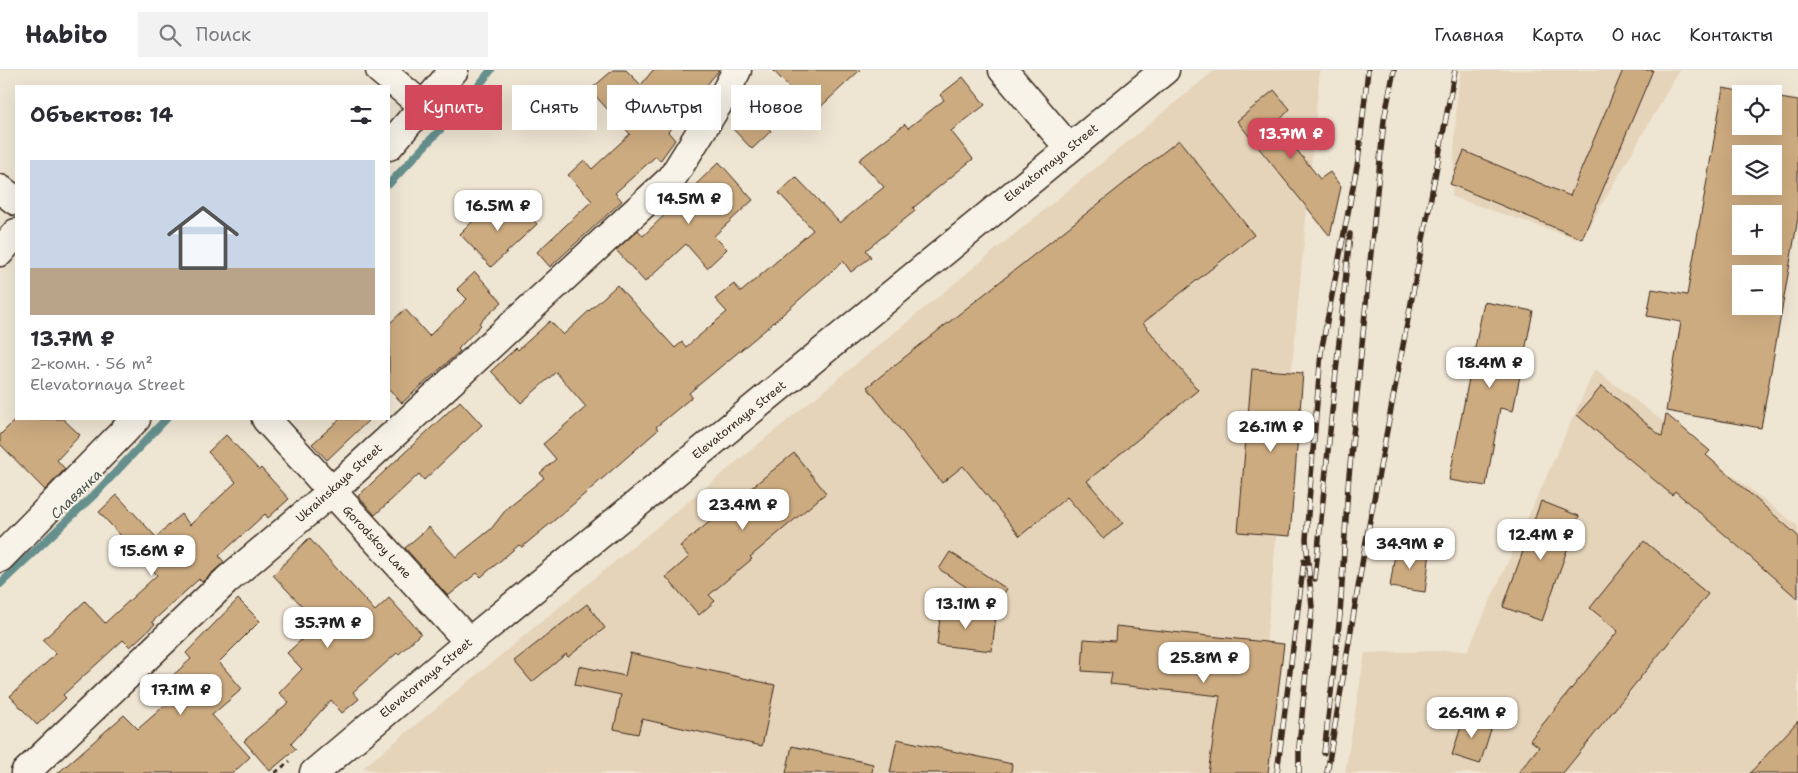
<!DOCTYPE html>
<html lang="ru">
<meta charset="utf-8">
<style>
body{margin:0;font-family:"Shantell Sans",sans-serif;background:#f2f2f3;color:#2b2b33;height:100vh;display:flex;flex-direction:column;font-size:19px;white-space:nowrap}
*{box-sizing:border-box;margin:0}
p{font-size:16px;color:#7c7c81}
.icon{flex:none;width:28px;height:28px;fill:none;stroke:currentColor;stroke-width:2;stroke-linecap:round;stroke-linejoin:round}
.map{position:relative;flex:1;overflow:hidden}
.details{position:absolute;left:15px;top:15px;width:375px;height:335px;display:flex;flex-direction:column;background:#fff;border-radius:0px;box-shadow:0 5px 20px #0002}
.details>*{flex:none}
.top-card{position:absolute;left:405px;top:15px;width:475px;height:45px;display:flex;gap:10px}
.tools{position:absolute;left:1732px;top:15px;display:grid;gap:10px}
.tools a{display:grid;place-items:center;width:50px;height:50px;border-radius:0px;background:#fff;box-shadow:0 5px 20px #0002;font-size:25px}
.price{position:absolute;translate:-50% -42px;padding:0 11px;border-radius:10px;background:#fff;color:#222;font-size:16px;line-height:32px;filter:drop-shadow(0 1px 2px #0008)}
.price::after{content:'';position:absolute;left:50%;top:30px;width:15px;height:11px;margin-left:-8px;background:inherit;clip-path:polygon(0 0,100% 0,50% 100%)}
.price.selected{background:#d1495b;color:#fff}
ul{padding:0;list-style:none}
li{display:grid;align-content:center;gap:10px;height:265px;padding:0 15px}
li+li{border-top:1px solid #e1e1e2}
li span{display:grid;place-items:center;height:155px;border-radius:0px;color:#555}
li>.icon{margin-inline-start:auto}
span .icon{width:90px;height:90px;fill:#fffc;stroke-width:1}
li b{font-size:21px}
h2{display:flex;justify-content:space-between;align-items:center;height:60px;padding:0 15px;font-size:21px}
.tag{padding:0 18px;border-radius:0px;background:#fff;box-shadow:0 5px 20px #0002;font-size:18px;line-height:45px}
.tag.selected{background:#d1495b;color:#fff}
header{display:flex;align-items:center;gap:30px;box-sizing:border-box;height:70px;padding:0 25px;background:#fff;border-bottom:1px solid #e1e1e2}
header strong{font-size:24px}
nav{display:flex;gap:28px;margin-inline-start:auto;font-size:18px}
.search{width:350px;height:45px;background:#f2f2f3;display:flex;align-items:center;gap:12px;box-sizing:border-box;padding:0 18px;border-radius:0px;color:#7c7c81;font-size:19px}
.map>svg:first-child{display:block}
</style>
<header>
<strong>Habito</strong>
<div class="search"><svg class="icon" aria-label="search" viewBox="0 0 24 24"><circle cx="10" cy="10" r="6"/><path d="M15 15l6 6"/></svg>Поиск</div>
<nav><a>Главная</a><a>Карта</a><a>О нас</a><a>Контакты</a></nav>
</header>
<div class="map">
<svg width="1798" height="703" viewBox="0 0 1798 703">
<rect width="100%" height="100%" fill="#efe5d3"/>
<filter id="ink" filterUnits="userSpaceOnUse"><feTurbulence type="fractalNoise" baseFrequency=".02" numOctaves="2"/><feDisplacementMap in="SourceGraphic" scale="10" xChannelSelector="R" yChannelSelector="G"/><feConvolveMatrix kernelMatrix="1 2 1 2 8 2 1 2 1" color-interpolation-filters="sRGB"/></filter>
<g filter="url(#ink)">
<!-- built -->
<g fill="#e5d4ba">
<path d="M1215,0H1320L1254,703H385L363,698Z"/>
<path d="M1461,0H1680L1581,170L1452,127L1457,25Z"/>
<path d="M1595,299L1798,456V703H1345L1365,583L1468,580Z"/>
</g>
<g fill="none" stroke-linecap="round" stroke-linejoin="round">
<!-- stream -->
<g stroke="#66908e" stroke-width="8">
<path d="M389,114L465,33L491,0"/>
<path d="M0,514L96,423L166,349"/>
</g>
</g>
<!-- building -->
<g fill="#cdab80" stroke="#3b2a1e" fill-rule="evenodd">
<path d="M613,0H626L641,15L653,0H719L668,62L675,70L660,91L656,86L615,123L622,131L550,197L537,182L592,131L568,105L584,90L592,99L630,64L590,20Z"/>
<path d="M773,0H860L813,44Z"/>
<path d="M1623,0H1653L1582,169L1450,114L1464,81L1570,126Z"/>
<path d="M963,7L985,35L951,61L973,89L913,138L915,141L866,180L871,187L851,202L843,191L765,260L689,323L692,327L656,357L658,360L563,443L522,477L519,475L481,507L477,503L448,526L405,478L429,457L456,487L491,459L508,437L544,408L540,403L556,389L543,374L586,337L556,302L521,333L491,301L516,278L518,280L550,251L563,265L617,215L675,278L682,272L686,277L727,242L715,229L734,214L741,222L813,160L779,123L796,107L840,153L884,117L859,90L905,54L908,58L944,30L940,25Z"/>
<path d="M1723,18L1755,24H1741V56H1774V27L1798,31V148L1761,358L1666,341L1681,252L1647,246L1652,219L1687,225ZM1741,84H1774V116H1741ZM1741,144H1774V176H1741ZM1741,204H1774V236H1741Z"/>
<path d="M1274,20L1290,39L1276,54L1320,109L1330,102L1341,117L1330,166L1237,51Z"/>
<path d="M751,39L771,61L752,79L731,57Z"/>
<path d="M1179,70L1254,165L1143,253L1198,320L1087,411L1123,453L1103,469L1067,427L1020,466L963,396L942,413L867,317Z"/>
<path d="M719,92L753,130L714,166L727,179L707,198L686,174L645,212L616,180L638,160L643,166Z"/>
<path d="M513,129L537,154L491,197L460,164L481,143L489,152Z"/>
<path d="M475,202L502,232L479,253L481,255L458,279L460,281L402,333L389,319V254L405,239L429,266L467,229L457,219Z"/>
<path d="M1484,232L1533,241L1513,341L1500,338L1486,416L1449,410Z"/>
<path d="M1252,299L1303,303L1290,466L1238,462Z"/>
<path d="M1602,316L1662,367L1666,344L1710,381L1706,385L1798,466V529L1675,421L1672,425L1577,345Z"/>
<path d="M460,331L482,355L424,410L419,404L375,445L358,426Z"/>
<path d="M16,349H63L80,365L57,390L65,399L45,420L0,374V365Z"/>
<path d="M340,349H370L327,390L312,374Z"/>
<path d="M226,365L259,400L261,398L289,429L268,448L265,444L219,486L224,492L202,512L199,509L152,552L155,554L130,577L123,570L63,625L66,628L37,655L10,626L56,584L43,570L85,531L105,553L157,505L99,442L117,425L156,467L181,444L190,455L236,412L208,382Z"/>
<path d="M794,383L826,423L750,487L752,489L709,525L715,531L699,545L666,507L689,487L680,476Z"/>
<path d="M1541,431L1579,446L1542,551L1503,537Z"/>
<path d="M309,468L375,541L389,528L421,563L399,584L397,583L353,622L359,629L342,643L331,630L291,674L296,679L270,701L244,671L289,632L279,623L302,599L287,583L319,554L273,505Z"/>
<path d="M1644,471L1708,524L1563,703H1518L1539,677L1530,670L1618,561L1590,538Z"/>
<path d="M1396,477L1430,482L1425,522L1390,517Z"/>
<path d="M950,482L1007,519L995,536L939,499Z"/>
<path d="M238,529L260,551L219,592L242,619L212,645L250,687L233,703H58L124,645L138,659L171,630L160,617L191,589L186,583Z"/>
<path d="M587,534L605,558L568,587L566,584L532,612L514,591Z"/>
<path d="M941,538L996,545L992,581L937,575Z"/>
<path d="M1116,556L1284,574L1268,703H1208L1220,626L1110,614L1112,603L1082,601L1084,569L1115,571Z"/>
<path d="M630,583L775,615L762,676L642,649L638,664L614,659L621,625L575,615L579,596L625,606Z"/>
<path d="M1465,644L1493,653L1480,694L1452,685Z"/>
<path d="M1798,651V703H1750Z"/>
<path d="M897,669L1012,694L1011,703H890Z"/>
<path d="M792,676L873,694L872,703H786Z"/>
</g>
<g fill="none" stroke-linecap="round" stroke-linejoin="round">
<defs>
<g id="minor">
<path d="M380,0L424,37"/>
<path d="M389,76L454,0"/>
<path d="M0,119L16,131"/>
<path d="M0,182L16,163"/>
<path d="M266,349L469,572"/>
<path d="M0,488L136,349"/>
<path d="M25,703L227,510L331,422L672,108L726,21L737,0"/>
</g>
<g id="major">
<path d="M1003,0L1069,78"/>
<path d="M314,703L469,572L1165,0"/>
</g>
</defs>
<!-- minor casing -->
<use href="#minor" stroke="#3b2a1e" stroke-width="31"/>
<!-- major casing -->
<use href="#major" stroke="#3b2a1e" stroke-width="31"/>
<!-- path -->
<path stroke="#3b2a1e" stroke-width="3" stroke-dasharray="5 4" stroke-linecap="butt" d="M275,703L290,691"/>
<!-- minor -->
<use href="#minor" stroke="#f7f3e8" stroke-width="28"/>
<!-- major -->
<use href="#major" stroke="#f7f3e8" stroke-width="28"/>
<defs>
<g id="rail">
<path d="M1315,509L1350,164"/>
<path d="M1324,683L1340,545L1348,416L1384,50L1394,0"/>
<path d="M1277,703L1304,491"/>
<path d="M1299,703V677L1312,537L1306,469L1321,282L1358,91L1368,0"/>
<path d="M1327,703L1364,482L1455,0"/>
</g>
</defs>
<!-- rail casing -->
<use href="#rail" stroke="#3b2a1e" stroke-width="5.5"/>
<!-- rail -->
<use href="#rail" stroke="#f7f3e8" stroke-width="4" stroke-dasharray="11" stroke-linecap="butt"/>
</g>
</g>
<g text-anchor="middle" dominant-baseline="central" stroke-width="4" stroke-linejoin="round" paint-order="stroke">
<!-- street labels -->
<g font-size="12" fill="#3b2a1e" stroke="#f7f3e8">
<text transform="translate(1051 93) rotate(-39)">Elevatornaya Street</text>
<text transform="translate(739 350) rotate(-39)">Elevatornaya Street</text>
<text transform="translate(339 413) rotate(-42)">Ukrainskaya Street</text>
<text transform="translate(377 472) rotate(47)">Gorodskoy Lane</text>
<text transform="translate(426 608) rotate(-40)">Elevatornaya Street</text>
</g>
<!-- water labels -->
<g font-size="14" font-style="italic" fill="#4d544d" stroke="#f7f3e8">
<text transform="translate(76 424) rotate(-44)">Славянка</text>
</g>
</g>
</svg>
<div class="tools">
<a><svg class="icon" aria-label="locate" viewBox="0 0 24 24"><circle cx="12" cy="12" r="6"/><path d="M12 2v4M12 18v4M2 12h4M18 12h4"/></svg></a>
<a><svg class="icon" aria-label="layers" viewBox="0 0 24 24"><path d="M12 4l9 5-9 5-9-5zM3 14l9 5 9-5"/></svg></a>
<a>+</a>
<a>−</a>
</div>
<b class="price selected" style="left:1291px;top:90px">13.7M ₽</b>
<b class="price" style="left:689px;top:155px">14.5M ₽</b>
<b class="price" style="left:498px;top:162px">16.5M ₽</b>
<b class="price" style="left:1490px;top:319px">18.4M ₽</b>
<b class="price" style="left:1271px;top:383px">26.1M ₽</b>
<b class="price" style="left:743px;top:461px">23.4M ₽</b>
<b class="price" style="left:1541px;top:491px">12.4M ₽</b>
<b class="price" style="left:1410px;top:500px">34.9M ₽</b>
<b class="price" style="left:152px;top:507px">15.6M ₽</b>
<b class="price" style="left:966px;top:560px">13.1M ₽</b>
<b class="price" style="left:328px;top:579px">35.7M ₽</b>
<b class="price" style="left:1204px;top:614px">25.8M ₽</b>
<b class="price" style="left:181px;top:646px">17.1M ₽</b>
<b class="price" style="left:1472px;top:669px">26.9M ₽</b>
<div class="top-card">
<a class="tag selected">Купить</a>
<a class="tag">Снять</a>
<a class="tag">Фильтры</a>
<a class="tag">Новое</a>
</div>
<section class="details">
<h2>Объектов: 14<svg class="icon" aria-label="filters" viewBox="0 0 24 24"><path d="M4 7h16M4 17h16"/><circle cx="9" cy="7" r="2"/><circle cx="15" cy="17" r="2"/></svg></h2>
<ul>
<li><span style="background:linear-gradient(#c9d6e8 70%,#b9a48a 0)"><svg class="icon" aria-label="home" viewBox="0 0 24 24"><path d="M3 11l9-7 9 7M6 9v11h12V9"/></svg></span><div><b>13.7M ₽</b><p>2-комн. · 56 m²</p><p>Elevatornaya Street</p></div></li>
</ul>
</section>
</div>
